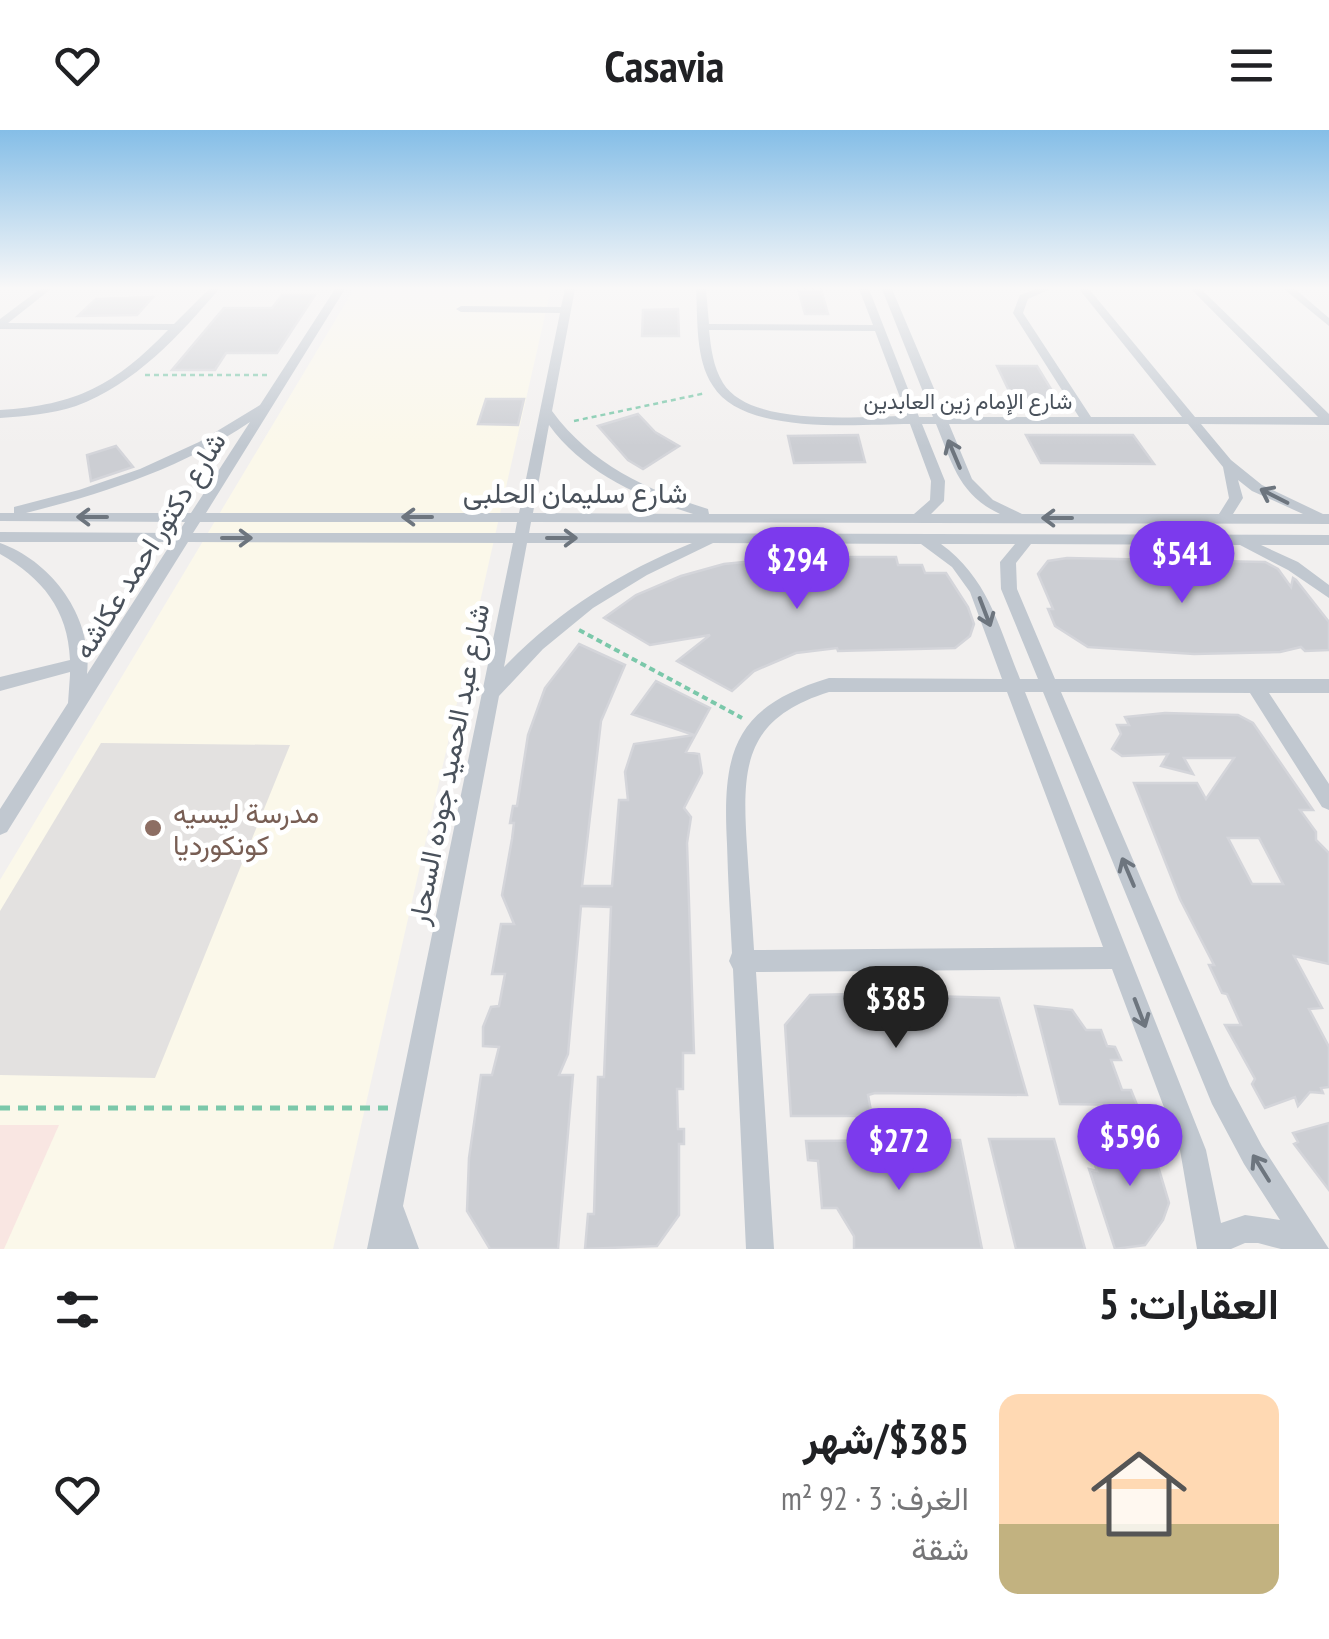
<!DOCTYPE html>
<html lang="ar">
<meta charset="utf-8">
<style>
body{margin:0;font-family:"PT Sans Narrow",Vazirmatn,sans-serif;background:#f6f6f6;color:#202124;direction:rtl;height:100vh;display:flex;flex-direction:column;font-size:38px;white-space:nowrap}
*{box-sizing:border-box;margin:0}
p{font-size:32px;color:#757577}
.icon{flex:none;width:55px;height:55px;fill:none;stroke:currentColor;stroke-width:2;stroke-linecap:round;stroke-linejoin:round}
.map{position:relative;height:1119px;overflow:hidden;direction:ltr}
.sheet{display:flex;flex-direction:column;background:#fff;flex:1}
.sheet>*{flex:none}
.price{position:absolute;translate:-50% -85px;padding:0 22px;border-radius:35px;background:#7c3aed;color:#fff;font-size:32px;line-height:65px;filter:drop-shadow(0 2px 5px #0008)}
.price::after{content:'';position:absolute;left:50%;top:60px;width:30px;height:22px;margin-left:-15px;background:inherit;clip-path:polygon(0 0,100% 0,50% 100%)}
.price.on{background:#222;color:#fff}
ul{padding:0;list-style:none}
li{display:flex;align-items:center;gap:30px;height:250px;padding:0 50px}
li+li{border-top:2px solid #e0e0e0}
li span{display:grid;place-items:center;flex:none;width:280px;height:200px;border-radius:20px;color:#555}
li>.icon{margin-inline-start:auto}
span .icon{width:120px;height:120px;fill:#fffc;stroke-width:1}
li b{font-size:42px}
h2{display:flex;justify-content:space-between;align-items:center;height:120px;padding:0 50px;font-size:42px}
header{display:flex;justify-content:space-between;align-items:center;height:130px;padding:0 50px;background:#fff;font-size:45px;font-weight:700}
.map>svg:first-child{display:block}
</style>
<header><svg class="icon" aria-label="menu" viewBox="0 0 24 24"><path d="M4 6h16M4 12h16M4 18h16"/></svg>Casavia<svg class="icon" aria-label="heart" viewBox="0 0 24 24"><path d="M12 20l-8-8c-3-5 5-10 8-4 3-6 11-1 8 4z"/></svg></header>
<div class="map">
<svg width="1329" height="1119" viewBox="0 0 1329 1119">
<rect width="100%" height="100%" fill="#f2f0ef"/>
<!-- commercial -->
<path fill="#fbf8ea" d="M354,159H551L333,1119H0V750Z"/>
<!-- education -->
<path fill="#e3e1e0" d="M101,613L290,615L155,948L0,945V781Z"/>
<!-- medical -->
<path fill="#f9e6e2" d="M0,995H59L4,1119H0Z"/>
<!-- building -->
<g fill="#ccced3" stroke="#d4d5da" stroke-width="2.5" fill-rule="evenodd">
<path d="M798,159H821L828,184H805Z"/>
<path d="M282,165H315L277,223H226L215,240H172L224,178H272Z"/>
<path d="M153,167L137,185L78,186L96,169Z"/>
<path d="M678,179L679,206H642L643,180Z"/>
<path d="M997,236H1037L1057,269L1048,268L1050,272L1013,269Z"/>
<path d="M486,269H524L518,295L478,294Z"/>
<path d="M638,284L655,302L679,316L643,339L628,330L598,296Z"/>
<path d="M858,305L865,332L794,333L788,306Z"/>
<path d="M1026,305H1133L1154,334L1041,333Z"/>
<path d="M116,316L133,337L91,351L87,325Z"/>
<path d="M793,427H896L898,435H922L925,443H946L968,477L974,494L970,506L955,518L838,521L837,518L796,523L754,541L732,561L677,531L710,505L650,515L604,488L636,465L681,446L724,434Z"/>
<path d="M1067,428L1265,432L1278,439L1291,457L1293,448L1296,450L1329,492V520L1305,521L1301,517L1280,522L1194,524L1088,517L1055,496L1048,479H1053L1038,444L1048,431Z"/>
<path d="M579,514L625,535L601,591L582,756H612L619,670H628L625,642L634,614L694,605L632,584L656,551L710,578L686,622L699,624L702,643L684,678L691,687L687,713L694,923H683V959H677L678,999H684V1014H679V1085L657,1116L585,1119L588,1084H594L598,947H604L611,777L581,776L568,924L559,945H573L558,1119H490L467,1081L469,1028L481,945H492L499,917L483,916V897L491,877L499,876L505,844H492L501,794H514L502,765L512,709L514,693H510L513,676H517L528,605L545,558Z"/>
<path d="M1165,583L1238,585L1253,593L1313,680H1300L1316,702V710L1329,723V834L1294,826L1322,878L1309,879L1329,917V957L1321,958L1323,963L1310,962L1298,976L1295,967L1265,978L1252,954L1255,949L1225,895H1241L1227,864L1222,863L1209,835H1214L1180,769L1134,653H1197L1206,669L1234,628H1184L1193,644L1161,636L1168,624L1122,626L1112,619L1121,604L1117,595H1129L1125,587ZM1228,708H1259L1283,754H1252Z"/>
<path d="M857,864L999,868L1027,965L875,963L868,965L872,986H791L785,895L810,865Z"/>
<path d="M1035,876L1072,880L1086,900H1101L1107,916L1115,917L1121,930H1111L1122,960H1131L1137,975L1060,974Z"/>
<path d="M1329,993V1060L1294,1014L1298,1012L1293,1003Z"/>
<path d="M989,1009H1054L1085,1119H1016Z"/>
<path d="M1160,1009L1168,1025L1158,1036L1169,1073L1163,1090L1145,1115L1115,1119L1089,1039L1097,1041L1088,1014Z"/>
<path d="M960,1010L982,1119H854V1106L837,1078H822L818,1031L808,1030L806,1011Z"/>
</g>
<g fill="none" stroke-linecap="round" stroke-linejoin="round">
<!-- path-far2 -->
<g stroke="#7bc8aa" stroke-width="2.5" stroke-dasharray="5 4" stroke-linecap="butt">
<path d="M145,245H271"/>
<path d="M574,291L706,263"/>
</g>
<!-- path-far1 -->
<path stroke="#7bc8aa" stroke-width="4" stroke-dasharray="6 4" stroke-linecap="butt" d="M579,500L742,588"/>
<!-- path -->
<path stroke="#7bc8aa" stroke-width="5" stroke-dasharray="10 8" stroke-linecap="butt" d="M0,978H390"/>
<!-- minor -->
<g fill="#c1c8d0" fill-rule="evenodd">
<path d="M40,159H51L8,193L174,194L209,159H219C180,205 134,255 76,276C52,284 26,286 0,288V280C77,275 115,255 168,200L0,199V189Z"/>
<path d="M335,159H345L206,383H519L560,183L461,182L456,179L461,176L561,177L565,159H575L552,281C591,334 646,360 708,379L709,384H914L930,370L931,351L910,294C858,294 744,306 713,256C695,229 698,190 696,159H706L709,194L873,195L859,159H869L919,287H933L882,159H892L946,287H1079L1013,183L1020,165L1036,159H1050L1028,169L1023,183L1091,287H1182L1079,159H1089L1195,287H1318L1191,159H1201L1329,284V295L1201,294L1231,330L1262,355L1323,384H1329V394L531,392L529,403L1329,405V415H1261L1298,432L1329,455V468L1288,440L1240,415L1031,414L1016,433L1017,459L1055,549H1329V563H1269L1329,654V680L1322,677L1250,563L1061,562L1230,956L1262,1016L1329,1119H1281L1258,1113H1245L1231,1119H1197L1180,1020L1112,839L756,842L774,1119H746L733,839L729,831L732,823C730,787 728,751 727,714C722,621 734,577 829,548L1002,549L970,462L952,437L921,414L713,413L647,445L593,478L543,519L499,566L403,1076L419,1119H367L513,413L188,412L7,702L0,705V679L68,573L70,545V542L0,561V547L70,530C68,479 42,448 0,424V413C53,432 93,488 87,544L172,412H0V402L178,403L185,392L0,391V383H14V377L79,360L140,339L199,312L260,275ZM709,200L875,201L907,286C860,286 751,298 723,253C713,237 711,218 709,200ZM250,292L191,383H26C105,363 182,338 250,292ZM922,294H936C952,333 959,365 1000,384H931L944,371L945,351ZM949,294H1188L1223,337L1229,368L1219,384H1022L993,370L972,349ZM549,295C583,342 639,367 693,384L533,383ZM1238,350L1252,361L1303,384H1233L1243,368ZM200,392H517L515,403H193ZM527,413H692C620,442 558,481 504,537ZM941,414H1015L1000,432L1001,459L1038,549H1020C999,497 988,448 941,414ZM829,562H1007L1103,817L754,820C752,785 749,751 747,717C742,638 743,589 829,562ZM1025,562H1043L1212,974L1244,1034L1280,1090L1245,1085L1221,1093L1206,1020Z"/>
<path d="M1284,159H1295L1329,188V196Z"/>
</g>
</g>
<!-- one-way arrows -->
<defs><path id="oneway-shaft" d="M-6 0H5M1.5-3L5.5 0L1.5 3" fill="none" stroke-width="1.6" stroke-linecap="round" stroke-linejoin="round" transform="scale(2.5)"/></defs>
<g stroke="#6d757e">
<use href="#oneway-shaft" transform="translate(954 324) rotate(-113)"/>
<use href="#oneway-shaft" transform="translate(1274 366) rotate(-153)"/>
<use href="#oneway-shaft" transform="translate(92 387) rotate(180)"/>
<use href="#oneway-shaft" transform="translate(417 387) rotate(-180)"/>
<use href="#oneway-shaft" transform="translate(1057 388) rotate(-180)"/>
<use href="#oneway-shaft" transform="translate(237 408)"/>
<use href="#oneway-shaft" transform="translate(562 408)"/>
<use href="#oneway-shaft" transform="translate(985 482) rotate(69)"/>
<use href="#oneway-shaft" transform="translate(1128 742) rotate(-113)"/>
<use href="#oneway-shaft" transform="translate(1140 883) rotate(69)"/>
<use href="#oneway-shaft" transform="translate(1261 1038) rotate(-122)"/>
</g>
<!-- sky -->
<linearGradient id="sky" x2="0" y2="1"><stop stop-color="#85bee7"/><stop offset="0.5" stop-color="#f9f8f8"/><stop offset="1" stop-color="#f9f8f8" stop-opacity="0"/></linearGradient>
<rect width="1329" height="316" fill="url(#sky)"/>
<!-- markers -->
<circle fill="#8d6e63" stroke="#fff" stroke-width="4" cx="153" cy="698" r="10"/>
<g text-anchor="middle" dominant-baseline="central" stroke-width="10" stroke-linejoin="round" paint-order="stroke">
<!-- far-street labels -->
<g font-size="22" fill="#49515b" stroke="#fff">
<text x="968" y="271">شارع الإمام زين العابدين</text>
</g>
<!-- street labels -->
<g font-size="28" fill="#49515b" stroke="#fff">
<text x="575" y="362">شارع سليمان الحلبى</text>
<text transform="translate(149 415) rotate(-58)">شارع دكتور احمد عكاشه</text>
<text transform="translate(448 634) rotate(-79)">شارع عبد الحميد جوده السحار</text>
</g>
<!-- education labels -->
<g font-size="28" fill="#785e54" stroke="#fff" text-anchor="start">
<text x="173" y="682">مدرسة ليسيه<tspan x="173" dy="32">كونكورديا</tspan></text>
</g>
</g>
</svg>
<b class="price" style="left:1182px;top:476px">$541</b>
<b class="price" style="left:797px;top:482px">$294</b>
<b class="price on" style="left:896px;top:921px">$385</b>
<b class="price" style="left:1130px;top:1059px">$596</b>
<b class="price" style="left:899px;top:1063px">$272</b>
</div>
<section class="sheet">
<h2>العقارات: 5<svg class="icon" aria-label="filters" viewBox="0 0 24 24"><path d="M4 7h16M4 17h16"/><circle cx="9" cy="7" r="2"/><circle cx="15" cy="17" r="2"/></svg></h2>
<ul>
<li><span style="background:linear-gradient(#ffd9b3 65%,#c2b280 0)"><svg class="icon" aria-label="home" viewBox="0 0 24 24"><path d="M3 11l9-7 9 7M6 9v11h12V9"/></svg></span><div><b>$385/شهر</b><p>الغرف: 3 · 92 m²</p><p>شقة</p></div><svg class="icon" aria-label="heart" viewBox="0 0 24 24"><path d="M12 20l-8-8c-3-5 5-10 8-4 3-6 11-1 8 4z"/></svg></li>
</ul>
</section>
